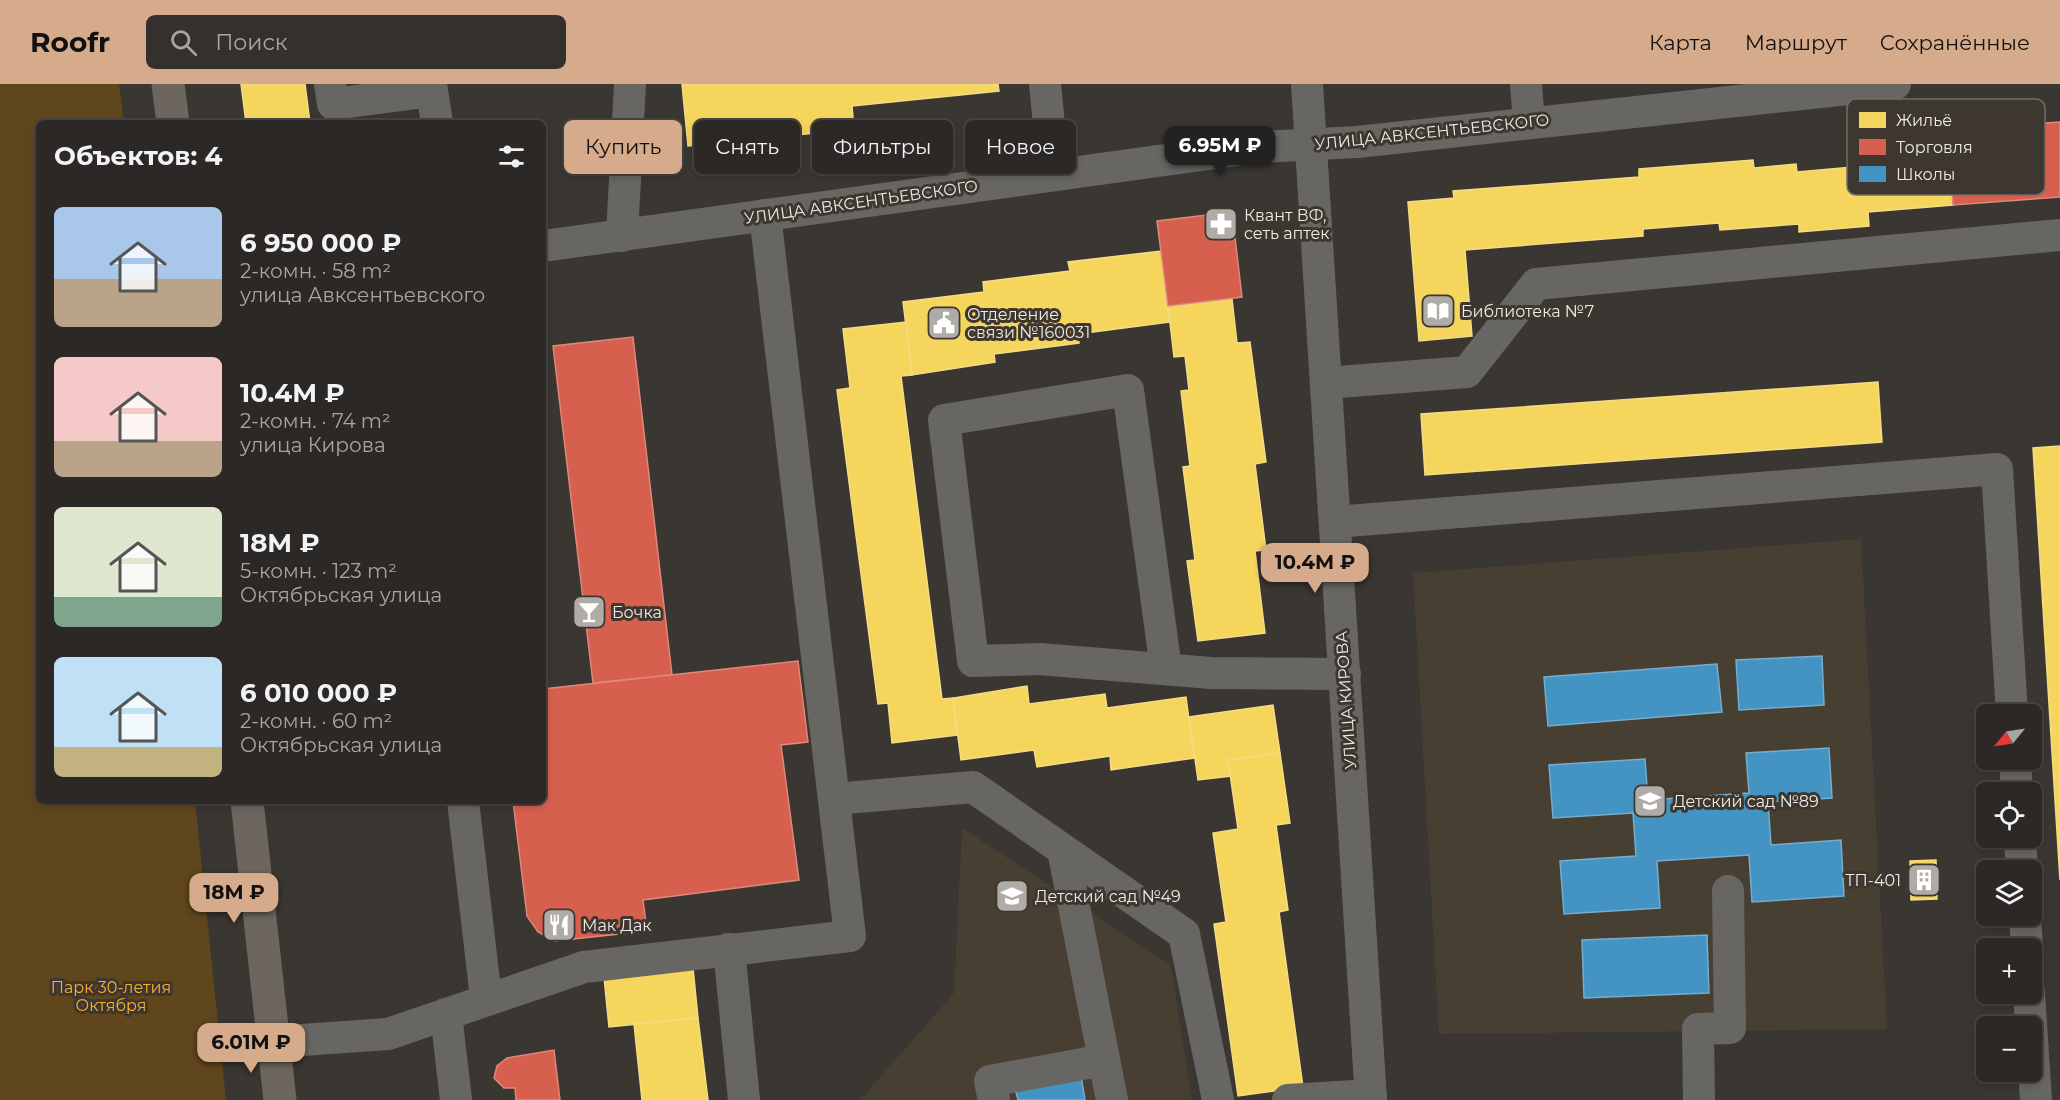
<!DOCTYPE html>
<html lang="ru">
<meta charset="utf-8">
<style>
body{margin:0;font-family:Montserrat,sans-serif;background:#34302e;color:#f1f3f6;height:100vh;display:flex;flex-direction:column;font-size:22px;white-space:nowrap}
*{box-sizing:border-box;margin:0}
p{font-size:20px;color:#a6a6a7}
.icon{flex:none;width:33px;height:33px;fill:none;stroke:currentColor;stroke-width:2;stroke-linecap:round;stroke-linejoin:round}
.map{position:relative;flex:1;overflow:hidden}
.panel{position:absolute;left:36px;top:36px;width:510px;height:684px;display:flex;flex-direction:column;background:#2c2826;border-radius:9px;box-shadow:0 3px 9px #0003,0 0 0 2px #484443}
.panel>*{flex:none}
.hud{position:absolute;left:564px;top:36px;width:570px;height:54px;display:flex;gap:12px}
.needle{width:39px;rotate:240deg}
.controls{position:absolute;left:1976px;top:620px;display:grid;gap:12px}
.controls a{display:grid;place-items:center;width:66px;height:66px;border-radius:9px;background:#2c2826;box-shadow:0 3px 9px #0003,0 0 0 2px #484443;font-size:30px}
.price{position:absolute;translate:-50% -51px;padding:0 14px;border-radius:12px;background:#d6ab8b;color:#111;font-size:20px;line-height:39px;filter:drop-shadow(0 2px 3px #0008)}
.price::after{content:'';position:absolute;left:50%;top:36px;width:18px;height:14px;margin-left:-9px;background:inherit;clip-path:polygon(0 0,100% 0,50% 100%)}
.price.current{background:#222;color:#fff}
ul{padding:0;list-style:none}
li{display:flex;align-items:center;gap:18px;height:150px;padding:0 18px}
li span{display:grid;place-items:center;flex:none;width:168px;height:120px;border-radius:9px;color:#555}
li>.icon{margin-inline-start:auto}
span .icon{width:72px;height:72px;fill:#fffc;stroke-width:1}
li b{font-size:26px}
h2{display:flex;justify-content:space-between;align-items:center;height:72px;padding:0 18px;font-size:26px}
.pill{padding:0 21px;border-radius:9px;background:#2c2826;box-shadow:0 3px 9px #0003,0 0 0 2px #484443;font-size:21px;line-height:54px}
.pill.current{background:#d6ab8b;color:#111}
header{display:flex;align-items:center;gap:36px;box-sizing:border-box;height:84px;padding:0 30px;background:#d6ab8b;color:#111}
header strong{font-size:28px}
nav{display:flex;gap:33px;margin-inline-start:auto;font-size:21px}
.search{width:420px;height:54px;background:#34302e;display:flex;align-items:center;gap:15px;box-sizing:border-box;padding:0 21px;border-radius:9px;color:#a6a6a7;font-size:22px}
.map>svg:first-child{display:block}
</style>
<header>
<strong>Roofr</strong>
<div class="search"><svg class="icon" aria-label="search" viewBox="0 0 24 24"><circle cx="10" cy="10" r="6"/><path d="M15 15l6 6"/></svg>Поиск</div>
<nav><a>Карта</a><a>Маршрут</a><a>Сохранённые</a></nav>
</header>
<div class="map">
<svg width="2060" height="1016" viewBox="0 0 2060 1016">
<rect width="100%" height="100%" fill="#3a3632"/>
<!-- built -->
<g fill="#483f33">
<path d="M1861,455L1887,945L1439,950L1413,489Z"/>
<path d="M962,744L1171,881L1192,1016H860L954,909Z"/>
</g>
<!-- green -->
<path fill="#60461c" d="M0,0H119L124,39H39V717H195L226,1016H0Z"/>
<!-- homes -->
<g fill="#f6d55c" stroke="#f4db85" stroke-width="1.5">
<path d="M241,0H305L310,39H246Z"/>
<path d="M682,0H998L999,7L852,22L854,45L688,62Z"/>
<path d="M1948,57L1953,121L1868,128L1869,142L1799,148V140L1720,146L1719,139L1643,145V152L1465,166L1472,252L1419,257L1408,118L1454,114L1453,107L1639,93V85L1753,76L1754,84L1796,80L1797,88L1864,82L1863,63Z"/>
<path d="M1161,167L1169,238L1078,250L1079,259L994,270L995,278L912,291L903,218L984,208L983,198L1070,187L1068,178Z"/>
<path d="M1232,215L1237,259L1250,258L1266,378L1255,380L1266,466L1255,467L1265,549L1198,557L1187,477L1195,476L1183,383L1190,382L1181,307L1189,306L1185,272L1174,273L1168,222Z"/>
<path d="M906,238L912,291L901,292L942,615L953,614L957,651L892,659L888,619L878,620L837,306L850,304L843,245Z"/>
<path d="M1878,298L1882,358L1425,391L1421,330Z"/>
<path d="M2060,362V796L2033,364Z"/>
<path d="M1027,602L1029,620L1105,610L1107,624L1186,613L1194,674L1111,686L1110,672L1037,683L1034,666L961,676L953,614Z"/>
<path d="M1273,621L1280,669L1228,676L1231,692L1198,696L1189,633Z"/>
<path d="M1280,669L1290,739L1276,741L1288,826L1279,828L1303,1003L1238,1012L1214,840L1226,838L1213,749L1238,745L1228,676Z"/>
<path d="M1936,776L1937,815L1911,816L1910,777Z"/>
<path d="M693,884L698,934L609,943L604,893Z"/>
<path d="M698,934L708,1016H642L634,940Z"/>
</g>
<!-- shops -->
<g fill="#d6604d" stroke="#dd897b" stroke-width="1.5">
<path d="M2060,38V113L1953,121L1947,46Z"/>
<path d="M1232,128L1242,213L1168,222L1157,137Z"/>
<path d="M633,253L672,591L593,599L553,262Z"/>
<path d="M798,577L808,658L781,661L799,796L643,816L647,847L555,857L538,848L527,832L513,717H543V605Z"/>
<path d="M554,966L560,1016H516L515,1004H504L494,994L497,982L507,974Z"/>
</g>
<!-- schools -->
<g fill="#4393c3" stroke="#76adcd" stroke-width="1.5">
<path d="M1822,572L1824,621L1739,626L1736,576Z"/>
<path d="M1717,580L1722,628L1548,642L1544,593Z"/>
<path d="M1829,664L1832,714L1768,718L1771,761L1841,756L1844,812L1752,818L1749,771L1657,777L1660,824L1564,830L1560,777L1636,772L1633,729L1553,734L1549,681L1645,675L1648,716L1749,709L1746,669Z"/>
<path d="M1707,851L1709,909L1584,914L1582,856Z"/>
<path d="M1081,992L1085,1016H1018L1015,1004Z"/>
</g>
<g fill="none" stroke-linecap="round" stroke-linejoin="round">
<!-- minor -->
<g stroke="#686663" stroke-width="32">
<path d="M330,0L333,20L432,7"/>
<path d="M431,0L437,39"/>
<path d="M1045,0L1054,91"/>
<path d="M1307,0L1371,1016"/>
<path d="M1526,0L1529,39"/>
<path d="M622,152L630,0"/>
<path d="M543,162L1259,63L1357,58L1895,0"/>
<path d="M1326,299L1467,288L1536,200L2060,151"/>
<path d="M1335,438L1997,385L2012,630"/>
<path d="M1166,585L1128,306L944,336L973,577L1039,575L1211,589L1345,590"/>
<path d="M2015,675L2017,708"/>
<path d="M834,715L973,703L1184,850L1218,1016"/>
<path d="M463,717L486,914"/>
<path d="M2020,753L2022,786"/>
<path d="M1063,766L1112,1016"/>
<path d="M2025,831L2027,864"/>
<path d="M729,865L744,1016"/>
<path d="M2029,909L2036,1016"/>
<path d="M446,930L456,1016"/>
<path d="M273,958L388,950L584,883L850,852L765,131"/>
<path d="M994,1016L990,997L1104,976"/>
<path d="M1288,1016L1371,1011"/>
<path d="M1699,1016L1698,945L1730,944L1728,807"/>
</g>
<!-- major -->
<g stroke="#6c665f" stroke-width="33">
<path d="M168,0L173,39"/>
<path d="M247,717L280,1016"/>
</g>
</g>
<!-- icons -->
<defs>
<symbol id="pharmacy-square" viewBox="-11 -11 22 22"><rect x="-9" y="-9" width="18" height="18" rx="4" fill="#afaba6" stroke="#3d372f"/><path d="M-2-6h4v4h4v4h-4v4h-4v-4h-4v-4h4Z" fill="#fff"/></symbol>
<symbol id="library-square" viewBox="-11 -11 22 22"><rect x="-9" y="-9" width="18" height="18" rx="4" fill="#afaba6" stroke="#3d372f"/><path d="M-6-4Q-3-5.5-.7-3.5V5Q-3 3-6 4ZM6-4Q3-5.5 .7-3.5V5Q3 3 6 4Z" fill="#fff"/></symbol>
<symbol id="civic-square" viewBox="-11 -11 22 22"><rect x="-9" y="-9" width="18" height="18" rx="4" fill="#afaba6" stroke="#3d372f"/><path d="M-.6-6.5H3V-4.5H.6V-3L4-1V1h2V6H-6V1h2V-1L-.6-3ZM-1.2 2.5V6h2.4V2.5Z" fill="#fff"/></symbol>
<symbol id="bar-square" viewBox="-11 -11 22 22"><rect x="-9" y="-9" width="18" height="18" rx="4" fill="#afaba6" stroke="#3d372f"/><path d="M-6-5H6L.8 .8V4.5H3.5V6h-7V4.5H-.8V.8Z" fill="#fff"/></symbol>
<symbol id="school-square" viewBox="-11 -11 22 22"><rect x="-9" y="-9" width="18" height="18" rx="4" fill="#afaba6" stroke="#3d372f"/><path d="M0-5L7-2L0 1L-7-2ZM-4 1L0 2.5L4 1V4Q0 6-4 4Z" fill="#fff"/></symbol>
<symbol id="building-square" viewBox="-11 -11 22 22"><rect x="-9" y="-9" width="18" height="18" rx="4" fill="#afaba6" stroke="#3d372f"/><path d="M-4-6H4V6H1V3H-1V6H-4ZM-2.5-4.3h1.7v1.8h-1.7ZM.8-4.3h1.7v1.8H.8ZM-2.5-1h1.7V.8h-1.7ZM.8-1h1.7V.8H.8Z" fill="#fff"/></symbol>
<symbol id="restaurant-square" viewBox="-11 -11 22 22"><rect x="-9" y="-9" width="18" height="18" rx="4" fill="#afaba6" stroke="#3d372f"/><path d="M-5-6h1v4h1v-4h1v4h1v-4h1v5L-1.5 .5V6h-2V.5L-5-1ZM5-6V6H3V1.5H1.5Q1.5-4 5-6Z" fill="#fff"/></symbol>
</defs>
<g fill-rule="evenodd">
<use href="#pharmacy-square" x="1202" y="121" width="38" height="38"/>
<use href="#library-square" x="1419" y="208" width="38" height="38"/>
<use href="#civic-square" x="925" y="220" width="38" height="38"/>
<use href="#bar-square" x="570" y="509" width="38" height="38"/>
<use href="#school-square" x="1631" y="698" width="38" height="38"/>
<use href="#building-square" x="1905" y="777" width="38" height="38"/>
<use href="#school-square" x="993" y="793" width="38" height="38"/>
<use href="#restaurant-square" x="540" y="822" width="38" height="38"/>
</g>
<g text-anchor="middle" dominant-baseline="central" stroke-width="6" stroke-linejoin="round" paint-order="stroke">
<!-- street labels -->
<g font-size="16" fill="#eeeae5" stroke="#3d372f">
<text transform="translate(1432 48) rotate(-6)">УЛИЦА АВКСЕНТЬЕВСКОГО</text>
<text transform="translate(861 118) rotate(-8)">УЛИЦА АВКСЕНТЬЕВСКОГО</text>
<text transform="translate(1346 616) rotate(-94)">УЛИЦА КИРОВА</text>
</g>
<!-- poi labels -->
<g font-size="16" fill="#eeeae5" stroke="#3d372f" text-anchor="start">
<text x="1244" y="131">Квант ВФ,<tspan x="1244" dy="18">сеть аптек</tspan></text>
<text x="1461" y="227">Библиотека №7</text>
<text x="967" y="230">Отделение<tspan x="967" dy="18">связи №160031</tspan></text>
<text x="612" y="528">Бочка</text>
<text x="1673" y="717">Детский сад №89</text>
<text x="1901" y="796" text-anchor="end">ТП-401</text>
<text x="1035" y="812">Детский сад №49</text>
<text x="582" y="841">Мак Дак</text>
</g>
<!-- park labels -->
<g font-size="16" fill="#faae32" stroke="#3d372f">
<text x="111" y="903">Парк 30-летия<tspan x="111" dy="18">Октября</tspan></text>
</g>
</g>
<!-- legend -->
<rect x="1847" y="15" width="198" height="96" rx="9" fill="#3d372f" stroke="#726d66" stroke-width="1.5"/>
<rect x="1859" y="28" width="27" height="16" fill="#f6d55c"/>
<rect x="1859" y="55" width="27" height="16" fill="#d6604d"/>
<rect x="1859" y="82" width="27" height="16" fill="#4393c3"/>
<g font-size="16" fill="#eeeae5">
<text x="1896" y="42">Жильё</text>
<text x="1896" y="69">Торговля</text>
<text x="1896" y="96">Школы</text>
</g>
</svg>
<div class="controls">
<a><svg class="needle" viewBox="-14 -14 28 28"><path d="M0-13l5 13h-10z" fill="#e53935"/><path d="M0 13l5-13h-10z" fill="#a6a6a7"/></svg></a>
<a><svg class="icon" aria-label="locate" viewBox="0 0 24 24"><circle cx="12" cy="12" r="6"/><path d="M12 2v4M12 18v4M2 12h4M18 12h4"/></svg></a>
<a><svg class="icon" aria-label="layers" viewBox="0 0 24 24"><path d="M12 4l9 5-9 5-9-5zM3 14l9 5 9-5"/></svg></a>
<a>+</a>
<a>−</a>
</div>
<b class="price current" style="left:1220px;top:93px">6.95M ₽</b>
<b class="price" style="left:1315px;top:510px">10.4M ₽</b>
<b class="price" style="left:234px;top:840px">18M ₽</b>
<b class="price" style="left:251px;top:990px">6.01M ₽</b>
<div class="hud">
<a class="pill current">Купить</a>
<a class="pill">Снять</a>
<a class="pill">Фильтры</a>
<a class="pill">Новое</a>
</div>
<section class="panel">
<h2>Объектов: 4<svg class="icon" aria-label="filters" viewBox="0 0 24 24"><path d="M4 7h16M4 17h16"/><circle cx="9" cy="7" r="2"/><circle cx="15" cy="17" r="2"/></svg></h2>
<ul>
<li><span style="background:linear-gradient(#a9c7e8 60%,#b9a48a 0)"><svg class="icon" aria-label="home" viewBox="0 0 24 24"><path d="M3 11l9-7 9 7M6 9v11h12V9"/></svg></span><div><b>6 950 000 ₽</b><p>2-комн. · 58 m²</p><p>улица Авксентьевского</p></div></li>
<li><span style="background:linear-gradient(#f6c9c9 70%,#b9a48a 0)"><svg class="icon" aria-label="home" viewBox="0 0 24 24"><path d="M3 11l9-7 9 7M6 9v11h12V9"/></svg></span><div><b>10.4M ₽</b><p>2-комн. · 74 m²</p><p>улица Кирова</p></div></li>
<li><span style="background:linear-gradient(#dfe7d0 75%,#7fa58c 0)"><svg class="icon" aria-label="home" viewBox="0 0 24 24"><path d="M3 11l9-7 9 7M6 9v11h12V9"/></svg></span><div><b>18M ₽</b><p>5-комн. · 123 m²</p><p>Октябрьская улица</p></div></li>
<li><span style="background:linear-gradient(#bfe0f5 75%,#c2b280 0)"><svg class="icon" aria-label="home" viewBox="0 0 24 24"><path d="M3 11l9-7 9 7M6 9v11h12V9"/></svg></span><div><b>6 010 000 ₽</b><p>2-комн. · 60 m²</p><p>Октябрьская улица</p></div></li>
</ul>
</section>
</div>
